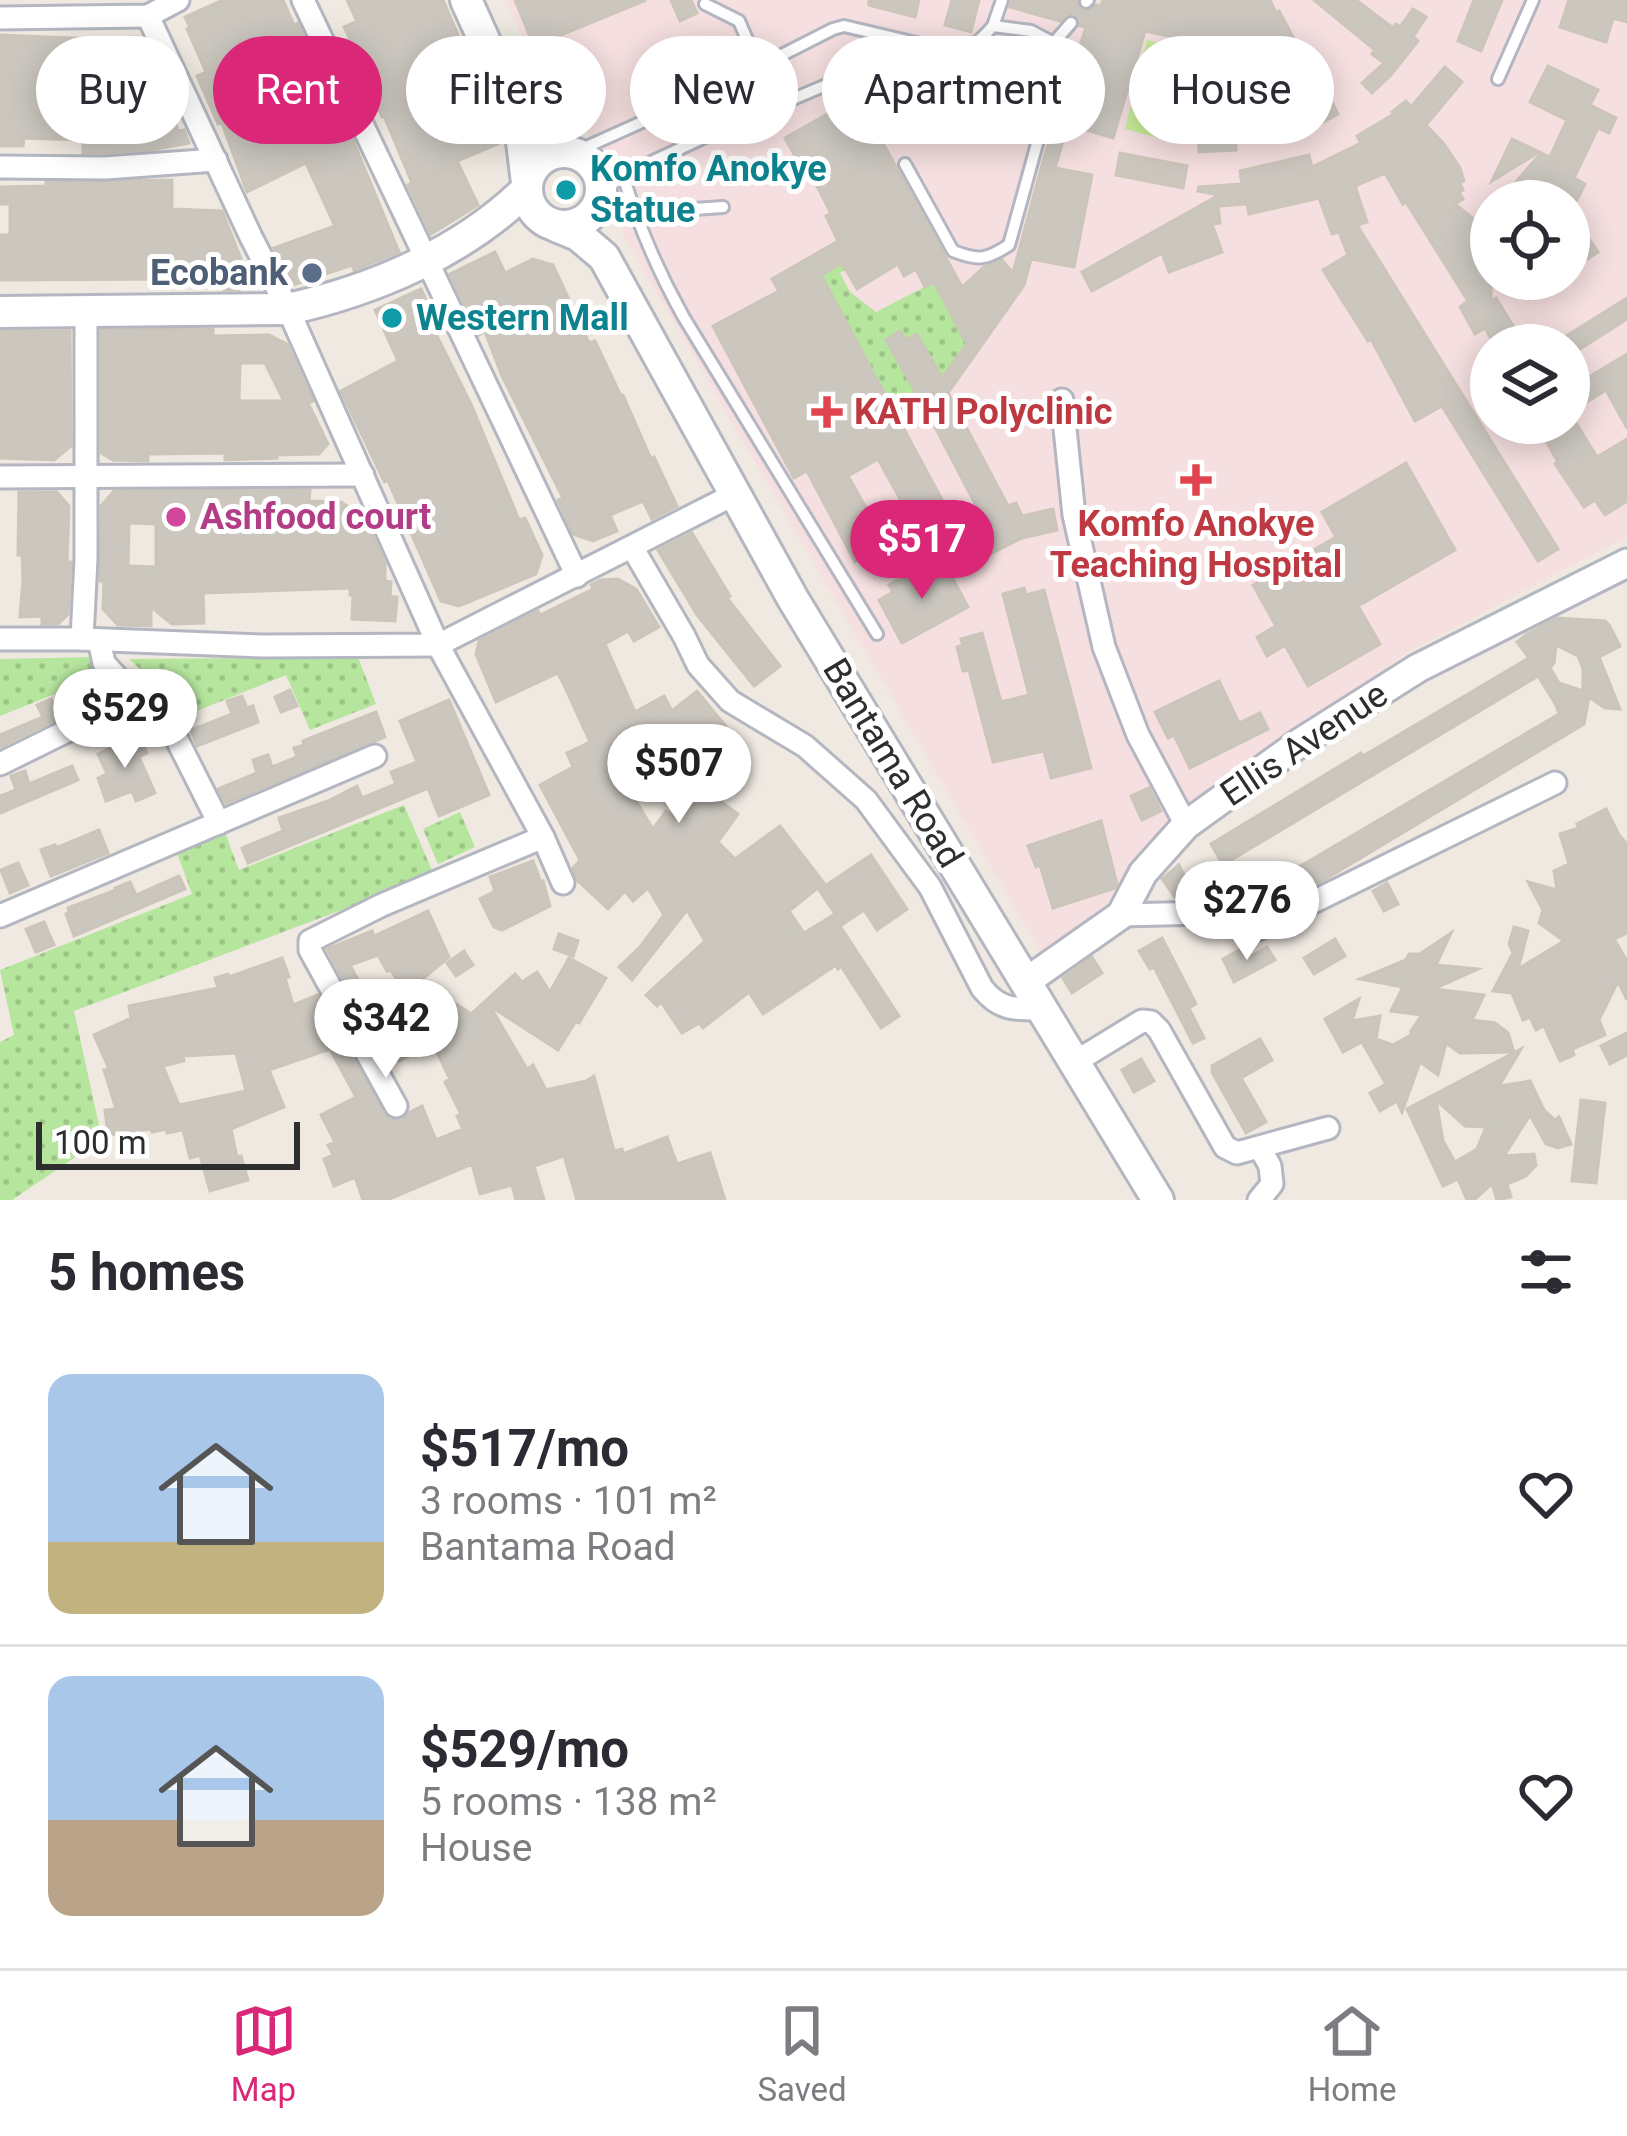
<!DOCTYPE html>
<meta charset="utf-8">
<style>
body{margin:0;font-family:Roboto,sans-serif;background:#f7f7f7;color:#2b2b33;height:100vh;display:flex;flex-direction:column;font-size:45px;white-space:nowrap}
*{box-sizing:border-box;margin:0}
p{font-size:39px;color:#7c7c81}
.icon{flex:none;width:66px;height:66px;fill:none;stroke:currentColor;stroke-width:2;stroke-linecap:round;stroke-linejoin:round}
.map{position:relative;height:1200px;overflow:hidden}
.side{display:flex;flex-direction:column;background:#fff;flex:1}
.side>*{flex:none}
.top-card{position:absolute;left:36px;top:36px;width:1557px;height:108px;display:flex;gap:24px}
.controls{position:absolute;left:1470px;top:180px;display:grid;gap:24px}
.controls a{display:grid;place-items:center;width:120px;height:120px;border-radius:50%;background:#fff;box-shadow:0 6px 30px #0003;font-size:60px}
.scale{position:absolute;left:36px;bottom:30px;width:264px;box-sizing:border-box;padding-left:12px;border:6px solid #2e2e2e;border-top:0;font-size:33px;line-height:42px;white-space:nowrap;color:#2e2e2e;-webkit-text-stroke:9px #fff;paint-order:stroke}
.price{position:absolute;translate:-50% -102px;padding:0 27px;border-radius:42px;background:#fff;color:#222;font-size:39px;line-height:78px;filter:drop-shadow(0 3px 6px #0008)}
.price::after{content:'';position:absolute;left:50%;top:72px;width:36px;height:27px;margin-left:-18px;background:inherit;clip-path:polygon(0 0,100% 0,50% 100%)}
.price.on{background:#db2777;color:#fff}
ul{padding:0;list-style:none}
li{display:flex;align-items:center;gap:36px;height:300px;padding:0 48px}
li+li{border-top:3px solid #e1e1e2}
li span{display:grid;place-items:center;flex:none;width:336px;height:240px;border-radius:24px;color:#555}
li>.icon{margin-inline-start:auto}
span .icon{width:144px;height:144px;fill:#fffc;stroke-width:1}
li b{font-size:51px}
h2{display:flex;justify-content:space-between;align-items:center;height:144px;padding:0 48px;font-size:51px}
.tag{padding:0 42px;border-radius:54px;background:#fff;box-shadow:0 6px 30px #0003;font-size:42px;line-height:108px}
.tag.on{background:#db2777;color:#fff}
.tab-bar{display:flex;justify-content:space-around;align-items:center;height:168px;border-top:3px solid #e1e1e2;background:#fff;font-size:33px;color:#7c7c81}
.tab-bar a{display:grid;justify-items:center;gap:6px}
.tab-bar .on{color:#db2777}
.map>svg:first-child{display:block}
</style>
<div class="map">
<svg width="1627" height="1200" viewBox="0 0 1627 1200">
<defs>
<pattern id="grass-dots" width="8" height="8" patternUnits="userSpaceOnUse" patternTransform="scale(3)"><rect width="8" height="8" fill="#b6e59e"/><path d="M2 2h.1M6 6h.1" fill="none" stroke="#9dc588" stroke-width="1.8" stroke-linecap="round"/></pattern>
</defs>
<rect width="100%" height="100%" fill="#efe9e1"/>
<!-- medical -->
<path fill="#f5dfe0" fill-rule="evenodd" d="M505,0H1627V537L1408,652L1168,826L1101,909L1041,953L623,235L621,185L594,137L562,121ZM1491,201H1569V279H1491ZM1491,345H1569V423H1491Z"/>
<!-- grass -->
<g fill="url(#grass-dots)">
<path d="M828,246L837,263L849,257L854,265L840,273L850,292L876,312L934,282L960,331L971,326L1004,293L939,382L919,381L937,370L917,335L906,341L900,332L886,339L915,393L891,406L812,257Z"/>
<path d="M93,657L102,672L97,677L0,716V659Z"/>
<path d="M358,657L376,704L310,730L286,675L182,717L168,696L129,659Z"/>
<path d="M404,805L434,875L74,1011L102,1139L12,1200H0V1042L14,1035L0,970L192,894L177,853L224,830L239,870Z"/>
<path d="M460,812L475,847L438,864L423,829Z"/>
</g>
<!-- pitch -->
<path fill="#c9ec9a" d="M1147,40L1193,52L1170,141L1125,129Z"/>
<!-- building -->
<g fill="#cbc7bf" stroke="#cbc5ba" stroke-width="3" fill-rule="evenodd">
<path d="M223,0H283L294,25L298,23L350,133L399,252L354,270L352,265L293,285L274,248L335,226L306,163L247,192L222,123L218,124L197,76L206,72L187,29L190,28L185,17Z"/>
<path d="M347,0H443L481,88L484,87L500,122L502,142L457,161L478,205L431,234L408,185L412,183L384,116L382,117L361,70L354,73L342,43L350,39L344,27L357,21Z"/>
<path d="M515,0H646L534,46Z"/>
<path d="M671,0H691L697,13L680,21Z"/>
<path d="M869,0H919L915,17L869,5Z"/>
<path d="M952,0H979L971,32L945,25Z"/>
<path d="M1012,0H1077L1078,8L1085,12L1096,5L1101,6L1103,0H1270L1276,13L1279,11L1323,93L1327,92L1338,114L1306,131L1295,110L1299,109L1261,35L1228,41L1231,122H1235L1236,150L1199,152L1198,124H1202L1199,42L1145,31L1113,138L1068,124L1055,168L1092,175L1074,267L1031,259L1024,285L948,393L1008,506L1016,503L1022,516L1053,509L1057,530L1022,538L986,556L971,522L982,517L923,404L898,418L948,511L855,562L807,471L794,478L713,326L779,291L772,279L838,241L826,216L831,213L809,171L805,174L785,138L845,104L866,141L878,134L962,287L984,267L1002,260L1013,273L1042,165L1086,27L1080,26V19L1074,14H1067L1060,21L1010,7ZM842,263L857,289L898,264L904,276L916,269L925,287L934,282L967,344L942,378L917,334L906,340L900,331L886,340L916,393L891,406L821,275ZM878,459L903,504L873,520L848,476Z"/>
<path d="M1314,0H1356L1393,28L1396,24L1400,27L1413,9L1426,17L1413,37L1418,41L1391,75L1372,93L1362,83L1384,63L1372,54L1375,50Z"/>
<path d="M1474,0H1502L1481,51L1458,41Z"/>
<path d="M1569,0H1627V22L1613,18L1606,42L1560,27Z"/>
<path d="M0,35L95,39L138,37V40L142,39L169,96L95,127L96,132L174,119L178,131L184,130L189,143L151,150L105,153H83V140L24,138L23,146H0Z"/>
<path d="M1548,66L1598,90L1590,105L1616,118L1609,133L1598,128L1574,178L1585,184L1577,200L1549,186L1544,198L1515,183L1541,153L1550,157L1567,120L1530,102Z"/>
<path d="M1445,67L1462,82L1426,125L1444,144L1460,168L1464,181L1460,183L1463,190L1459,192L1463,199L1455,204L1491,233V301L1496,298L1525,345H1495L1485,328L1475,334L1460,307L1468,301L1406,202L1403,204L1385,173L1355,186L1367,222L1357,225L1558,549L1538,561L1442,406L1415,421L1371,339L1368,341L1323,270L1348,255L1339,232L1332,234L1319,198L1249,214L1247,204L1218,206L1220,223L1212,224L1222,252L1169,272L1162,253L1092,291L1082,272L1219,195L1198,191L1199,187L1242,184L1240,171L1309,155L1312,167L1361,143L1357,136L1394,114L1392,112L1406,101L1411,107Z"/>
<path d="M1512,139L1539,152L1492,181Z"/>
<path d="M1120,153L1187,166L1183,188L1116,175Z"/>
<path d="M172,180V209L222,211L249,279H239V290H224V278L173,276V279L0,280V235H10V204H0V187L46,186V182Z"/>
<path d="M1587,236L1598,252L1569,271V248Z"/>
<path d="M495,252L505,273L533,259L553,265L589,343L595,341L621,396L623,395L651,459L654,457L677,506L652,519L643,501L610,515L617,531L593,541L573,534L558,500L563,498L502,376L485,332L479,335L450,274Z"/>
<path d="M1516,279H1558L1529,299Z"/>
<path d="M421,289L437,323L432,326L471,404L519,520L525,518L542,555L536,574L459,606L441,601L385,474V483L341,391L398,361L375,310Z"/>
<path d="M1627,298V319L1569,356V345H1552Z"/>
<path d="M213,329V336L269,335L287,344L313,401L308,403L328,444L319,454L277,455V458L225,460V453L148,454V461L113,460L101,453V330ZM240,363H265L284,401H239Z"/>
<path d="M0,331H70L71,446L54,460L0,458Z"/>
<path d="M1627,354V428L1606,390L1569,413V389Z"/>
<path d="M1536,423H1576L1597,457L1627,439V501L1605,515L1595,500L1584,507L1555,464L1558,462Z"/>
<path d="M1406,463L1455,550L1358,606L1380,644L1308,686L1285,645L1267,656L1257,637L1276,626L1253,585L1336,537L1322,512Z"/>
<path d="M310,490L309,501L341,502L365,518L385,563V581L391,582L390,597H397L395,621L352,619L353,595H350V588L203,593L204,623L172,624L151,607V626L118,625L103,609L104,581H100L101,506L114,491ZM129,523L156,524V567L128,566Z"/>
<path d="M19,492H57L69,506L67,563L71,562L68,614L58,624H42V616L20,617L23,580L22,555H18Z"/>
<path d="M692,533L730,596L727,598L780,666L754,686L697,615L658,550Z"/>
<path d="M944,563L968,607L902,643L879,600L893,592L889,585L909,574L913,581Z"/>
<path d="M618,579L636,589L659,627L634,641L628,631L605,644L635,712L664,696L672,711L697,691L728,729L636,801L653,829L666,811L678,820L701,787L738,814L718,842L735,859L780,826L824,883L789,911L804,933L835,914L819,890L871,855L907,909L877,930L864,910L840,926L899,1016L881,1028L841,966L838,969L836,965L763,1014L749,992L703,1028L699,1023L682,1033L661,1002L657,1006L646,995L705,941L687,910L632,980L619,967L640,947L664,915L648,888L633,901L625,891L608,909L577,880L573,868L580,860L540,785L573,767L567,753L590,742L563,683L558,673L496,702L476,654L479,641L538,611L540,615L593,589L591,585L601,580Z"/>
<path d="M1024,588L1026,595L1044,590L1091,768L1051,778L1044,751L993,762L969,670L963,671L957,647L963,645L961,639L982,633L1001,702L1029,695L1003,594Z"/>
<path d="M1557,618L1605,621L1609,625L1620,646L1599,657L1620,709L1605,708L1589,697L1584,724L1324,880L1252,914L1243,900L1559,714L1556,705L1538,676L1223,865L1211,844L1361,753L1363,756L1529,658L1517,642L1527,634ZM1556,645L1578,656L1583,669V691L1559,683L1550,668L1554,663Z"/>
<path d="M1219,681L1239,723L1260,713L1268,729L1190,768L1174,735L1168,738L1155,712Z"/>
<path d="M290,690L297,706L281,712L275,697Z"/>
<path d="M98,694L100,698L0,747V735L43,717L37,705L51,699L57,711Z"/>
<path d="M242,696L247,708L253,706L258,722L197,746L191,730L232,714L227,701Z"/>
<path d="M449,700L489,795L439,816L428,788L248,863L242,848L283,831L279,818L328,801L357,786L362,798L396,784L391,772L417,762L400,721Z"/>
<path d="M376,712L385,737L226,803L218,789L257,773L253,760L268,755L272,767L297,757L294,748L304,745L303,741Z"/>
<path d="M139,735L147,753L139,757L155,793L136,801L132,791L106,801L98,778L107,774L98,754Z"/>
<path d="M72,766L78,780L0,813V796L16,790L11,776L25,771L29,784Z"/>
<path d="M1149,788L1161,811L1142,820L1131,796Z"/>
<path d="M1606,809L1619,835L1627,844V933L1614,939L1627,961V1000L1618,981L1599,1020L1605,1035L1572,1049L1574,1055L1560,1061L1544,1026L1536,1030L1530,1017L1523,1020L1512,993L1493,991L1513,953L1509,944L1514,927L1528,931L1518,969L1564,941L1539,923L1543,910L1528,882L1557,890L1554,871L1569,864L1560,834L1579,828L1577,824Z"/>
<path d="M1101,821L1117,884L1115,888L1053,908L1040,865L1036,867L1028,846Z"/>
<path d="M99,830L108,853L51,876L41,850L55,845L56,848Z"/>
<path d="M533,861L541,882L543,881L550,906L502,930L494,927L480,899L495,891L490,877Z"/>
<path d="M18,863L28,885L10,893L1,870Z"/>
<path d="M1179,865L1190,888L1175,897L1162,879Z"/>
<path d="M179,876L185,889L74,936L66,914L69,913L68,908L116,890L115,888L130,882L136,895Z"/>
<path d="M1387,883L1398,904L1384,911L1373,891Z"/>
<path d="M428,911L449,957L420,981L438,1008L452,1001L471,1014L515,974L522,982L537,972L550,992L569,958L606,978L579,1023L576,1021L558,1050L490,1006L527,1069L533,1065L546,1090L586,1081L594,1076L614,1151L622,1149L623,1154L667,1137L677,1164L710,1153L725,1200H577L564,1156L534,1166L544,1200H516L512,1185L480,1194L472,1164L387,1200H363L355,1177L334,1186L324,1159L333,1155L328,1145L335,1142L321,1115L356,1097L330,1049L269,1070L284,1107L231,1129L237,1157L241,1156L248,1180L210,1191L200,1155L190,1158L183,1130L167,1133V1129L152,1132L151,1129L108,1135L105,1110L116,1109L104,1070L109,1069L94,1035L131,1018L129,1006L218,988L215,978L228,974L229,977L282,958L289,977L285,978L293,1005L318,995L389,1120H402L410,1112L422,1106L436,1140L463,1129L457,1116L461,1114L445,1082L450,1079L433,1044L399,1061L381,1027L374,1011L407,997L391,970L387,971L378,955L350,965L371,1004L360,1010L327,949L372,931L374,936ZM236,1053L246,1091L179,1105L163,1066L184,1061L183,1056Z"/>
<path d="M44,922L54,945L36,952L26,929Z"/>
<path d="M1451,933L1436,965L1478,969L1434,989L1484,995L1472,1020L1495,1023L1508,1033L1514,1052L1460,1053L1446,1043L1438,1075L1420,1062L1402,1112L1397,1101L1380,1111L1370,1093L1386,1084L1362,1042L1343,1052L1325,1019L1359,999L1352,1021L1380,1016L1376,1039L1393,1045L1411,1035V1031L1422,1015L1391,1011L1403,987L1360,979L1406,960L1409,954H1420Z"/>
<path d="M559,934L578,941L573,956L554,949Z"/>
<path d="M1162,938L1196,1004L1189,1008L1204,1038L1193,1043L1154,967L1150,969L1139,951Z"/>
<path d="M1335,939L1345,956L1314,974L1304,958Z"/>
<path d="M1245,947L1250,957L1267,947L1275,960L1234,982L1223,959Z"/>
<path d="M464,951L473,965L456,976L447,963Z"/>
<path d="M1092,957L1102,973L1072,993L1063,978Z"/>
<path d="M1627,1033V1055L1610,1064L1601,1046Z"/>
<path d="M1260,1039L1272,1060L1241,1078L1266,1122L1246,1133L1212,1072V1066Z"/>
<path d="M1521,1049L1499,1086L1530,1081L1544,1110L1555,1120L1559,1117L1571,1144L1558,1148L1546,1144L1530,1115L1504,1156L1534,1154L1536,1165L1526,1176L1507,1184L1511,1197L1497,1200L1492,1184L1474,1200H1467L1458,1179L1443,1186L1407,1109ZM1436,1100L1465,1126L1486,1127L1477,1149L1455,1162L1443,1141Z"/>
<path d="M1141,1059L1154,1081L1134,1092L1122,1070Z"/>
<path d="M1581,1100L1605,1103L1596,1183L1572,1181Z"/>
</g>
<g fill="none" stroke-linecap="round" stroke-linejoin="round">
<defs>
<g id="service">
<path d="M1086,2L1088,0"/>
<path d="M705,4L739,21L776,106"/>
<path d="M993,26L1002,0"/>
<path d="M1051,46L1071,23"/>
<path d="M1498,79L1533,0"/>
<path d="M690,101L699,104L710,117L704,137"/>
<path d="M573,153L711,91L833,29L844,26L946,50C972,49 977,44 993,26L1031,31L1048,40L1054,53L1052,76L1045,86L1030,91L983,80L894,67L864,69L729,126L623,175L601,194"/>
<path d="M905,164L953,251C979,261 986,260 1009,245L1043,122L1045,86"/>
<path d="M623,175C638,225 658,271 683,316L877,634"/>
<path d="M635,213L723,207"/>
</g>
<g id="minor">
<path d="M303,0L577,576"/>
<path d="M148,16L251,237L288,309L438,645L543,837L563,883"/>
<path d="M0,18L148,16L178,0"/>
<path d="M0,167L105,168L216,160"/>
<path d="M1062,400L1074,515L1104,647L1138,735L1186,825"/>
<path d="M0,477L363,475"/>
<path d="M632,547L684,636L698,665L730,701L805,746L866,800L930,887L982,988C1000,1011 1016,1009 1043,1009"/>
<path d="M0,639H82L263,646L438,645L733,495"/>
<path d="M82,639L86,559V312"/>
<path d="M99,640L104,663L115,675L123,685L160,706L219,823"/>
<path d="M0,764L140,695"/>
<path d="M1121,915L1207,913L1248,929H1258L1555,783"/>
<path d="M0,916L375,756"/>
<path d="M1075,1062L1142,1021L1151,1022L1159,1030L1225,1147L1237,1153L1328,1128"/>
<path d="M396,1106L310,950V941L382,905L543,837"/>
<path d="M1259,1200L1272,1184L1270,1166L1260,1148"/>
</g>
<path id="tertiary" d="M1027,981L1121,915L1143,873L1186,825L1301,742L1418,668L1627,563"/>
<g id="secondary">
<path d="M466,0L519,117L527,183"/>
<path d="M521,74L535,103L566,152"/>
<circle cx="564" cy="189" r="37"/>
<path d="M556,226L578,235L604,257L793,599L1158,1200"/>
<path d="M0,312L288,309C374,290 463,252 526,190"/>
</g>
</defs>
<!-- service casing -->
<use href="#service" stroke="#b4b7c1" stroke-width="16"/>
<!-- minor casing -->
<use href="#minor" stroke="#b4b7c1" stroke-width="27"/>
<!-- tertiary casing -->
<use href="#tertiary" stroke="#b4b7c1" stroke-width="33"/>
<!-- secondary casing -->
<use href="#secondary" stroke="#b4b7c1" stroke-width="36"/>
<!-- service -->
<use href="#service" stroke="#fff" stroke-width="10"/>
<!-- minor -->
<use href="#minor" stroke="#fff" stroke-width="21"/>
<!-- tertiary -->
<use href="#tertiary" stroke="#fff" stroke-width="27"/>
<!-- secondary -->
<use href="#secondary" stroke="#fff" stroke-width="30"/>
</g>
<!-- markers -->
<g fill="#0f9aa8" stroke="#fff" stroke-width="4.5">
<circle cx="566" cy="190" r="12"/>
<circle cx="392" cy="318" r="12"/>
</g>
<circle fill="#5c6f8a" stroke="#fff" stroke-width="4.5" cx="312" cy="273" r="12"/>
<g fill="#e0444e" stroke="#fff" stroke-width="4.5">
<path d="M821 394h12v12h12v12h-12v12h-12v-12h-12v-12h12z"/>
<path d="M1190 462h12v12h12v12h-12v12h-12v-12h-12v-12h12z"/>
</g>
<circle fill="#d1479c" stroke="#fff" stroke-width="4.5" cx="176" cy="517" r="12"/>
<g text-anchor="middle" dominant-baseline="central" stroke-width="10" stroke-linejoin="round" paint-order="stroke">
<!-- culture labels -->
<g font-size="36" font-weight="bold" fill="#0d838f" stroke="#fff" text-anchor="start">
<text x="590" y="169">Komfo Anokye<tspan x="590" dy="41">Statue</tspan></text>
<text x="416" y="318">Western Mall</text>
</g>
<!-- service labels -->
<g font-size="36" font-weight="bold" fill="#4e5e75" stroke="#fff" text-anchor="end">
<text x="288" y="273">Ecobank</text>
</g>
<!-- health labels -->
<g font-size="36" font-weight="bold" fill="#be3a42" stroke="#fff" text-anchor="start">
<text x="854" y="412">KATH Polyclinic</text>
<text x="1196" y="524" text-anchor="middle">Komfo Anokye<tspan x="1196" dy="41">Teaching Hospital</tspan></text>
</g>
<!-- hotel labels -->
<g font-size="36" font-weight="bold" fill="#b23c85" stroke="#fff" text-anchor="start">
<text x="200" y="517">Ashfood court</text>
</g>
<!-- street labels -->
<g font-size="36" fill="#2e2e2e" stroke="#fff">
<text transform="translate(1304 744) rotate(-34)">Ellis Avenue</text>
<text transform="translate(893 763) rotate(59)">Bantama Road</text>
</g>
</g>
</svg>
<div class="controls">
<a><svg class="icon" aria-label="locate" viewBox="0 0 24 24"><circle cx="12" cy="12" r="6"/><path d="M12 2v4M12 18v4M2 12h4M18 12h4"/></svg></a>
<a><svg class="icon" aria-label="layers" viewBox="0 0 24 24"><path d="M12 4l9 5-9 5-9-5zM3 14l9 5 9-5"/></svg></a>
</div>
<div class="scale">100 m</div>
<b class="price on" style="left:922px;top:602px">$517</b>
<b class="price" style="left:125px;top:771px">$529</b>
<b class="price" style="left:679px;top:826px">$507</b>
<b class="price" style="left:1247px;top:963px">$276</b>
<b class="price" style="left:386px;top:1081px">$342</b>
<div class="top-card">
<a class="tag">Buy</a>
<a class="tag on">Rent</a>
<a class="tag">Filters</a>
<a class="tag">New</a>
<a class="tag">Apartment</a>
<a class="tag">House</a>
</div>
</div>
<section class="side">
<h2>5 homes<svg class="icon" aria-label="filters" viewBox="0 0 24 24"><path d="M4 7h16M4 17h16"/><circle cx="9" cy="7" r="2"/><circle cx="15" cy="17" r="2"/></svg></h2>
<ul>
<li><span style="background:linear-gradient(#a9c7e8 70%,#c2b280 0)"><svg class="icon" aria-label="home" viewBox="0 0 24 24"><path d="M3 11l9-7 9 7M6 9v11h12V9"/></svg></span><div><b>$517/mo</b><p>3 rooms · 101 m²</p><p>Bantama Road</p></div><svg class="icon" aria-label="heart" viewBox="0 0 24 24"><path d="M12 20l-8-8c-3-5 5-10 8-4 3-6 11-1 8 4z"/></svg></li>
<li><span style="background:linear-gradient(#a9c7e8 60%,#b9a48a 0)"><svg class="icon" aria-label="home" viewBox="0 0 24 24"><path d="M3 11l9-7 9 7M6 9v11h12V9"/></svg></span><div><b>$529/mo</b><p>5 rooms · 138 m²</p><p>House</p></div><svg class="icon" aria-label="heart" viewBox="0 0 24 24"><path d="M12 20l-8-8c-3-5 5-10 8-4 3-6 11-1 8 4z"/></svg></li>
</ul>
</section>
<nav class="tab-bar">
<a class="on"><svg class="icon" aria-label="map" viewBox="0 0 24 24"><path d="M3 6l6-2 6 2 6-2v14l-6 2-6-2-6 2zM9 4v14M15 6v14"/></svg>Map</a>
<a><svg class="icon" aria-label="saved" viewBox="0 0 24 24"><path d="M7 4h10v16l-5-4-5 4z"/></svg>Saved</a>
<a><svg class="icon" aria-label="home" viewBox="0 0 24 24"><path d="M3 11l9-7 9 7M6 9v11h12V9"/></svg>Home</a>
</nav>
